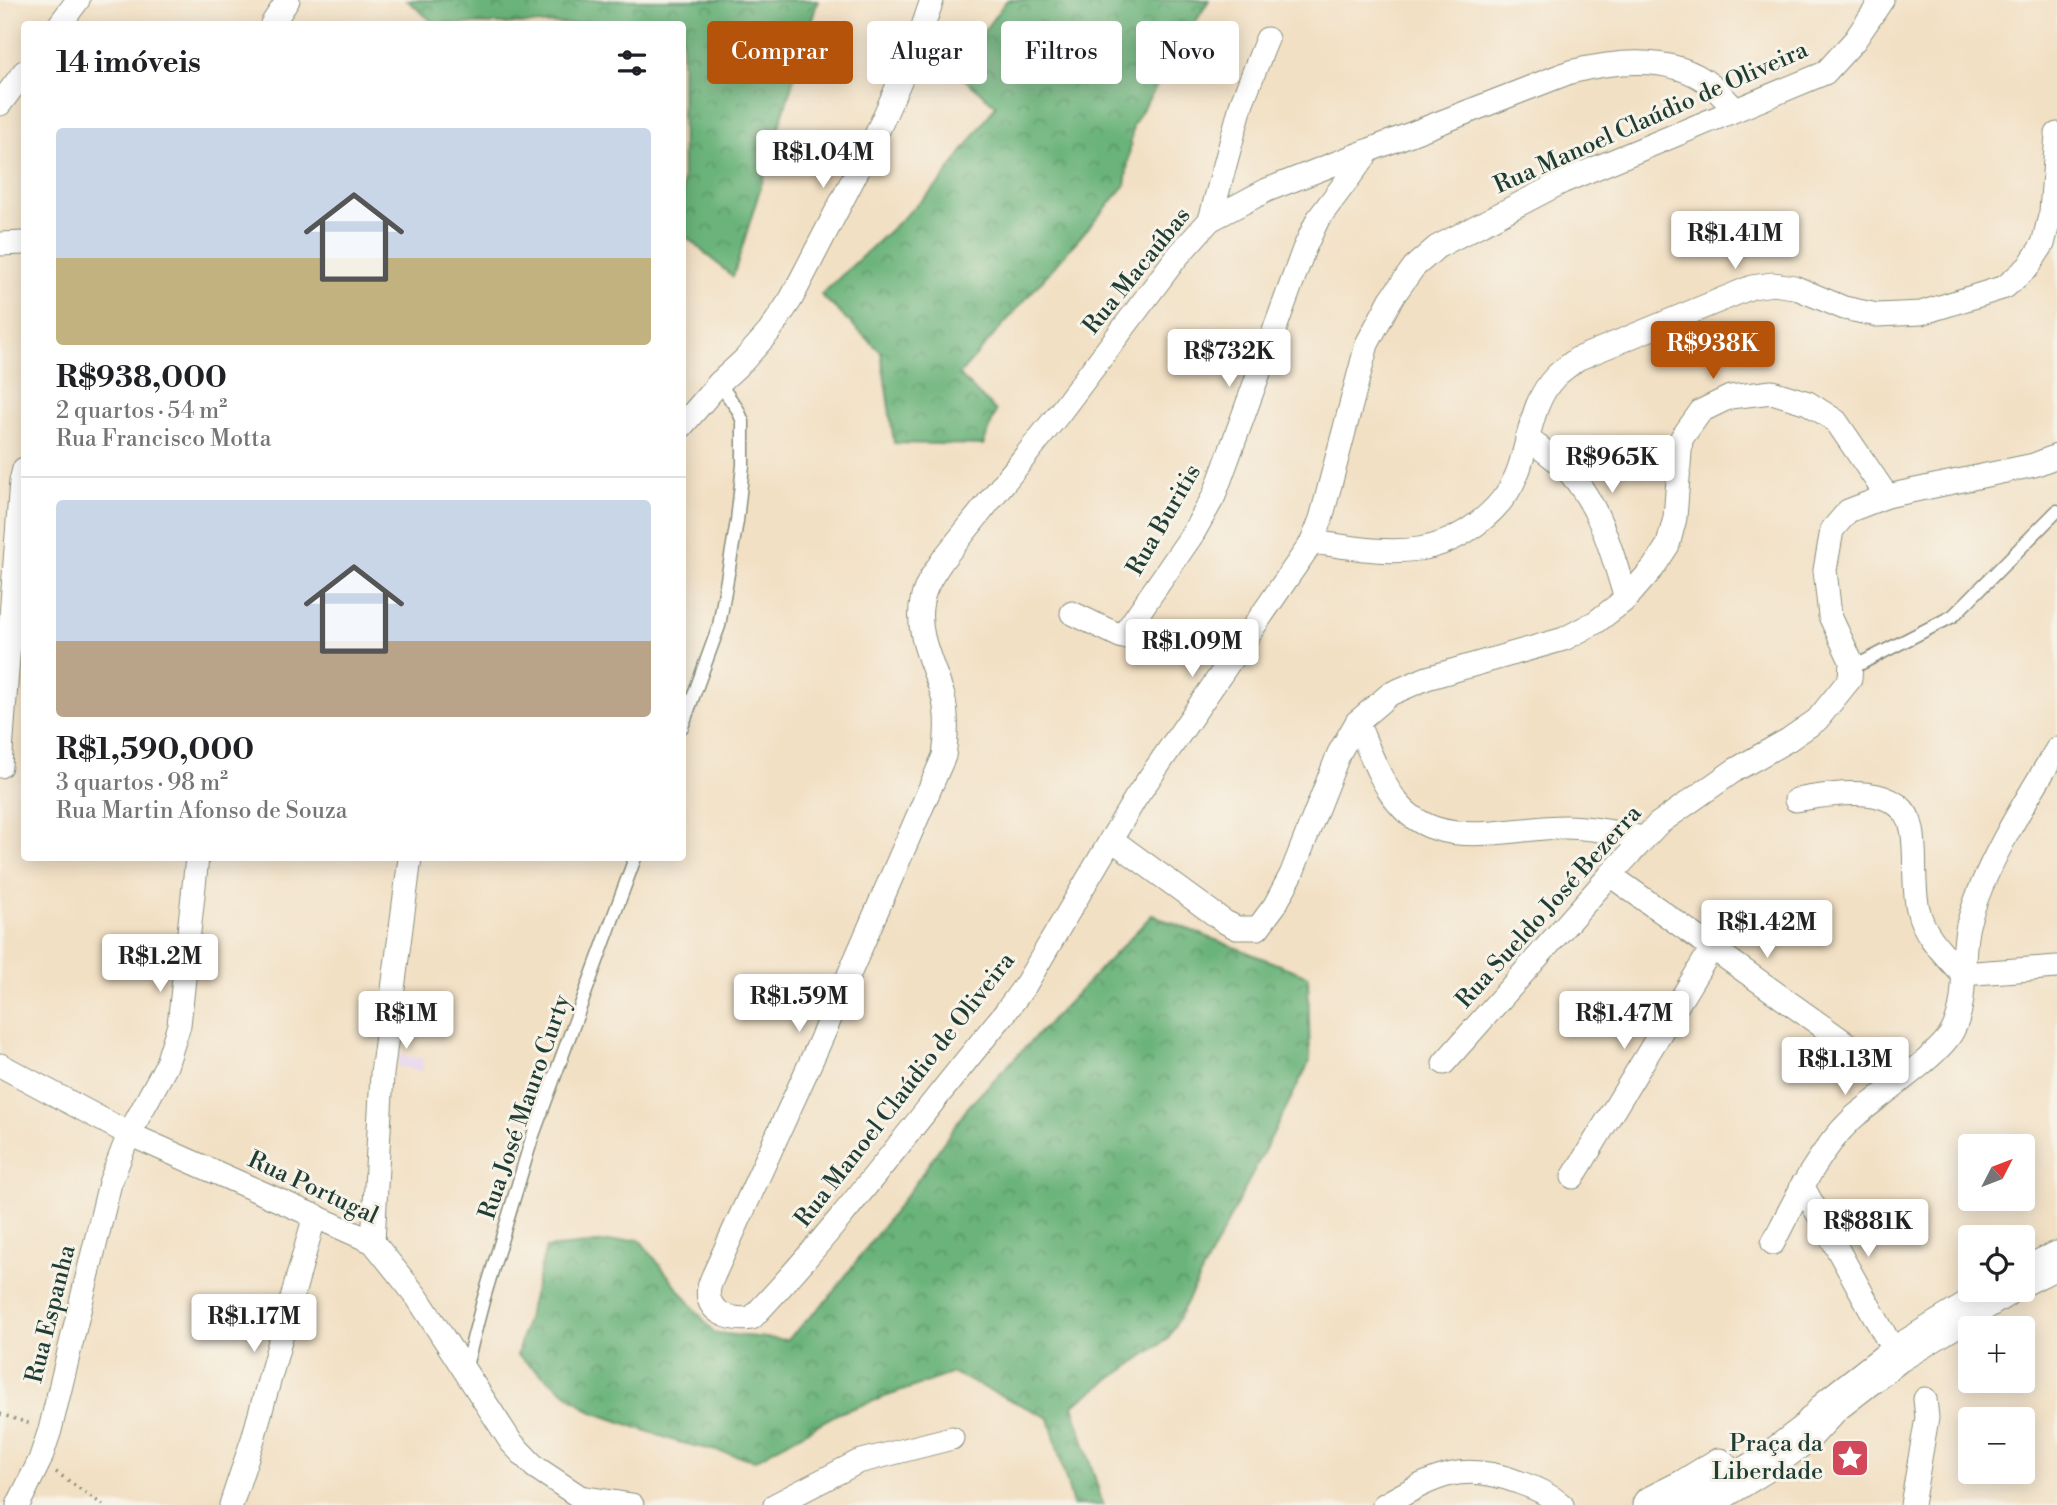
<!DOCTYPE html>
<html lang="pt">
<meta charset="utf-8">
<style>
body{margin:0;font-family:"Libre Bodoni",serif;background:#f6f6f6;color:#202124;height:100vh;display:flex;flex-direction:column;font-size:26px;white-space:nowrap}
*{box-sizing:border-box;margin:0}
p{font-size:23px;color:#757577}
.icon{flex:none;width:38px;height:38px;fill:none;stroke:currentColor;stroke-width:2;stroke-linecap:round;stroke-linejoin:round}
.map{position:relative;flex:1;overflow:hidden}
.panel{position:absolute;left:21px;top:21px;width:665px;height:840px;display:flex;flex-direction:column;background:#fff;border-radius:7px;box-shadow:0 4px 18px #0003}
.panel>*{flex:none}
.guide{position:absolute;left:707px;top:21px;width:665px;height:63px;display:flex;gap:14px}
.needle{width:46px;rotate:48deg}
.buttons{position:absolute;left:1958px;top:1134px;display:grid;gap:14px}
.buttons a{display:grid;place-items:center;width:77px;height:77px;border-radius:7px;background:#fff;box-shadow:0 4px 18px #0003;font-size:35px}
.price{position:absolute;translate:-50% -60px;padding:0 16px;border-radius:7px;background:#fff;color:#222;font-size:23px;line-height:46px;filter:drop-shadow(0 2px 4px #0008)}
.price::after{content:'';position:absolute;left:50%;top:42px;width:21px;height:16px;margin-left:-10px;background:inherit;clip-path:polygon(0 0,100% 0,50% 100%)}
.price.on{background:#b45309;color:#fff}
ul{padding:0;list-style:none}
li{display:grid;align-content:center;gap:14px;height:371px;padding:0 35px}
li+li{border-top:2px solid #e0e0e0}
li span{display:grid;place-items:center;height:217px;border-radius:7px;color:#555}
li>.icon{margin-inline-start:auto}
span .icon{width:126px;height:126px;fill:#fffc;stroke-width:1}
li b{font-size:30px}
h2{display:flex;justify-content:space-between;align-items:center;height:84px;padding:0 35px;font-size:30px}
.tag{padding:0 24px;border-radius:7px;background:#fff;box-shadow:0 4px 18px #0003;font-size:24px;line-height:63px}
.tag.on{background:#b45309;color:#fff}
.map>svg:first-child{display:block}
</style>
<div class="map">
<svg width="2057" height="1505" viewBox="0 0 2057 1505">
<defs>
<pattern id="forest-crowns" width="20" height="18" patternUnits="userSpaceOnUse" patternTransform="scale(1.75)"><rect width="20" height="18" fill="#6ab37a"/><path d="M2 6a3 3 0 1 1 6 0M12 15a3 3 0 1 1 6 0" fill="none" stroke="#579365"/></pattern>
</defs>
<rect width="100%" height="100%" fill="#f7f3e8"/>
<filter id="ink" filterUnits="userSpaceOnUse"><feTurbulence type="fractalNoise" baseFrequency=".0143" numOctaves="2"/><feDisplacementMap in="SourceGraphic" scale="14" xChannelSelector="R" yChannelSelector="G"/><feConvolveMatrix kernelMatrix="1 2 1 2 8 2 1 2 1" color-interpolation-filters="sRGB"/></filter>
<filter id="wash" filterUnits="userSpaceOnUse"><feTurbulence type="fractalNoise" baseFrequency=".00686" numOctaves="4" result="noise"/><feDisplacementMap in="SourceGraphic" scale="28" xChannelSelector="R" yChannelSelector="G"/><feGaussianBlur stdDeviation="1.57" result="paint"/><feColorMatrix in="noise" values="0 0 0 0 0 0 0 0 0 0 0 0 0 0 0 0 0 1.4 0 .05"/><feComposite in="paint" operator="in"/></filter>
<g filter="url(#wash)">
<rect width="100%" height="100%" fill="#f2e0c4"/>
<!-- built -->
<path fill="#e6d2f0" d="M400,1055L423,1059L422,1072L398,1066Z"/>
<!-- forest -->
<g fill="url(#forest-crowns)" stroke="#447857" stroke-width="2">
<path d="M407,0H818L733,277L683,234L682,24H435Z"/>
<path d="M1007,0H1209L1133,125L1125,186L959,375L996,411L983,445L894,443L881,352L821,295L940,183L996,105L954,71Z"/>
<path d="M1152,915L1308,976L1310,1061L1168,1339L1073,1405L1103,1505H1073L1049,1418L953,1373L839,1413L755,1460L678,1442L590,1411L517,1355L546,1248L639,1239L714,1333L787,1340L828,1299L914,1185L968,1107Z"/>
</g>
</g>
<g filter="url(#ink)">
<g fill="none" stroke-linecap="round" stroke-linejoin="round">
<defs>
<g id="service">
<path d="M1850,669L1953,616L2057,511"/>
<path d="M682,727L719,626L737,521L743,465V422L738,410L719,383"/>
<path d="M465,1370L483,1301L532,1138L635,858"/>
</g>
<g id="minor">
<path d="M60,24L78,0"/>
<path d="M272,24L288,0"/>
<path d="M0,104L24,72"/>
<path d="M1735,109C1727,101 1720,93 1712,86C1674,54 1614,61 1570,72L1267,190L1210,220L1176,258L1058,415L944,558C935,571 925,585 922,601C915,634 934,666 943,696C948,716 947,736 944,756L818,1046L715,1272C713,1277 710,1282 709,1288C704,1313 733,1321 752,1318C843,1222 921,1114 1005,1013L1026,984L1135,799L1312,542L1321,519L1367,344L1391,299L1414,267L1437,247L1562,182L1825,73L1855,40L1882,0"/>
<path d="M1210,220L1242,102L1267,39"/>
<path d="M0,244L24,243"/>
<path d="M682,426L719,383L744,360L769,332L791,299L876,135L919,38L932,0"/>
<path d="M1527,438C1541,449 1557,459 1569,472C1601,508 1612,553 1626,599"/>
<path d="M1312,542C1347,547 1384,554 1419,549C1459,543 1502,512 1517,474C1530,442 1530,402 1556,376C1562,370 1570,365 1577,359L1752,287L1773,284L1794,287L1844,308L1877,315L1921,313L2005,287L2028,267L2043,244L2051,212L2057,134"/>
<path d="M1072,613L1122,637L1192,535L1214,496L1304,249L1318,219L1369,151"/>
<path d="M1357,722C1369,749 1379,780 1398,803C1438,853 1510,827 1565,827C1591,827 1617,833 1644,838"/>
<path d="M0,766L21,481L24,469"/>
<path d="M1796,800C1832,794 1902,780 1912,829C1917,854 1912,883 1918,909C1923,935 1945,955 1962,974"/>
<path d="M1111,839L1225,922L1237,928H1258L1275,905L1291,875L1339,753L1357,722L1390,694L1427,678L1564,639L1596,622L1626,599L1653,568L1668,545L1675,518L1681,439L1701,411L1730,397L1772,392L1808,403L1836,421L1887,496"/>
<path d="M1610,875L1899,1081"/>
<path d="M1962,974L2057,967"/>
<path d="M1444,1063L1610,875L1658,824L1735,770L1788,740L1817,720L1850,679L1851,661L1830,616L1825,570L1832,530L1848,511L1887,496L2034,465L2057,456"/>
<path d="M0,1065L129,1134L373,1242L417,1297L511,1442L535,1467L580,1497L632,1505"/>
<path d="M1573,1177L1712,948"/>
<path d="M1802,1185L1896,1355"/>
<path d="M373,1242L382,1074L410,858"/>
<path d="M1773,1243C1795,1200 1817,1152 1853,1118C1877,1097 1941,1055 1953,1030C1969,999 1960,959 1968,925C1983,868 2026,800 2057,749"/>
<path d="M18,1505L40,1460L50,1430L110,1183L129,1134L166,1066L179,1025L197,858"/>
<path d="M231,1505L253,1439L315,1215"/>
<path d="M775,1505L858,1462L952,1438"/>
<path d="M1384,1505C1436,1476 1460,1461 1518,1482C1533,1487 1550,1495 1562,1505"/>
<path d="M1912,1505L1927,1418L1925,1399"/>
</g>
<g id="primary">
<path d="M2023,1277L2057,1260"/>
<path d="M1651,1505L1685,1488L1719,1467"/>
<path d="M1698,1505L1771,1460L1805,1434L1833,1404L1896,1355L2002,1290"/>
</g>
</defs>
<!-- service casing -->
<use href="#service" stroke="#888e7c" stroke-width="15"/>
<!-- minor casing -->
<use href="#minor" stroke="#888e7c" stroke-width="25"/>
<!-- primary casing -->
<use href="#primary" stroke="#888e7c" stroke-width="39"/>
<!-- path -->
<g stroke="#888e7c" stroke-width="3.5" stroke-dasharray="2 5" stroke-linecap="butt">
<path d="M0,1414L31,1424"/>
<path d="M56,1472L103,1505"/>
</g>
<!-- service -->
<use href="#service" stroke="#fff" stroke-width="12"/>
<!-- minor -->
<use href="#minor" stroke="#fff" stroke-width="23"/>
<!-- primary -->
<use href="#primary" stroke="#fff" stroke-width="37"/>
</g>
</g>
<!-- icons -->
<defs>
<symbol id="sight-square" viewBox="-11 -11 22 22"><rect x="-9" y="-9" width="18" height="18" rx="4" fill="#d1495b" stroke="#f7f3e8"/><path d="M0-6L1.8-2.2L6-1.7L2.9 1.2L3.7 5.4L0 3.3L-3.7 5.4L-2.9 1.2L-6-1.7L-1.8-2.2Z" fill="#fff"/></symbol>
</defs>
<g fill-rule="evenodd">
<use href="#sight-square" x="1828" y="1436" width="44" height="44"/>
</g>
<g text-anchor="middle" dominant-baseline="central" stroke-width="6" stroke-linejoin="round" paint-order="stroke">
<!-- street labels -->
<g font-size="24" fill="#1f3d34" stroke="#f7f3e8">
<text transform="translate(1651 118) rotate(-24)">Rua Manoel Claúdio de Oliveira</text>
<text transform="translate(1137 271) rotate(-51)">Rua Macaúbas</text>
<text transform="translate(1164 520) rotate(-60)">Rua Buritis</text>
<text transform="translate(1549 907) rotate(-48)">Rua Sueldo José Bezerra</text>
<text transform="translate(905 1090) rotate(-52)">Rua Manoel Claúdio de Oliveira</text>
<text transform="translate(525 1107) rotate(-71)">Rua José Mauro Curty</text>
<text transform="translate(313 1188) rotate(25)">Rua Portugal</text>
<text transform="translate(51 1314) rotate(-76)">Rua Espanha</text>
</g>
<!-- poi labels -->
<g font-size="24" fill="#1f3d34" stroke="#f7f3e8" text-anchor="end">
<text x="1823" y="1444">Praça da<tspan x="1823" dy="28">Liberdade</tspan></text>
</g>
</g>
</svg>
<div class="buttons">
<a><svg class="needle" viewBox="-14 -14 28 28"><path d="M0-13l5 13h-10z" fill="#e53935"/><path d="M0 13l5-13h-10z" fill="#757577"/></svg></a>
<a><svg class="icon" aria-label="locate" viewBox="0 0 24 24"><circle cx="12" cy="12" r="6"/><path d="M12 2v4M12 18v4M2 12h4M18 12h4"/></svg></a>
<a>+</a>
<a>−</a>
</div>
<b class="price" style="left:823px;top:190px">R$1.04M</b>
<b class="price" style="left:1735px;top:271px">R$1.41M</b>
<b class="price on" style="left:1713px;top:381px">R$938K</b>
<b class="price" style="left:1229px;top:389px">R$732K</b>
<b class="price" style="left:1612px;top:495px">R$965K</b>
<b class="price" style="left:1192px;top:679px">R$1.09M</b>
<b class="price" style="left:1767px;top:960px">R$1.42M</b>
<b class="price" style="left:160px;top:994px">R$1.2M</b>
<b class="price" style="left:799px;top:1034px">R$1.59M</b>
<b class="price" style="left:406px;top:1051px">R$1M</b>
<b class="price" style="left:1624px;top:1051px">R$1.47M</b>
<b class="price" style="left:1845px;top:1097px">R$1.13M</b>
<b class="price" style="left:1868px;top:1259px">R$881K</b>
<b class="price" style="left:254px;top:1354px">R$1.17M</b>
<div class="guide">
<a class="tag on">Comprar</a>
<a class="tag">Alugar</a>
<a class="tag">Filtros</a>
<a class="tag">Novo</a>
</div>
<section class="panel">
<h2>14 imóveis<svg class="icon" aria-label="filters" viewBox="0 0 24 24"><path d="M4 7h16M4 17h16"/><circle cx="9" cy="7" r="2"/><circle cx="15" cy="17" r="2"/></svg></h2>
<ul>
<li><span style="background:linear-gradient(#c9d6e8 60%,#c2b280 0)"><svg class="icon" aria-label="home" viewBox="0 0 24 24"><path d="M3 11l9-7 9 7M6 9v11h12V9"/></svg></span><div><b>R$938,000</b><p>2 quartos · 54 m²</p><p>Rua Francisco Motta</p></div></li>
<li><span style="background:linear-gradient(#c9d6e8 65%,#b9a48a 0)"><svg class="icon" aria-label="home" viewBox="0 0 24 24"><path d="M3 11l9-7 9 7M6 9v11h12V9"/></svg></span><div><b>R$1,590,000</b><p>3 quartos · 98 m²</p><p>Rua Martin Afonso de Souza</p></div></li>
</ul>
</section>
</div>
